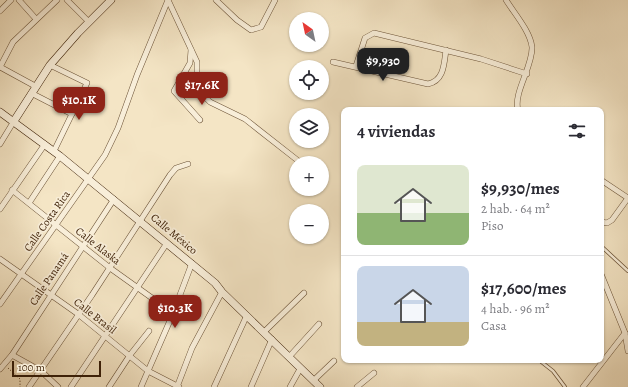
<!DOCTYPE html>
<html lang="es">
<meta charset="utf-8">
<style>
body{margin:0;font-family:Alegreya,serif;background:#f7f7f7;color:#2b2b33;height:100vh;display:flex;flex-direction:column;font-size:15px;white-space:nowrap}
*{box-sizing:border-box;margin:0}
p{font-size:13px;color:#7c7c81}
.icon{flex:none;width:22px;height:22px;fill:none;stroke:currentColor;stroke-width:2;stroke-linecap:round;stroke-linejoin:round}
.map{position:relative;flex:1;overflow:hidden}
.sheet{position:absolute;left:341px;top:107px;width:263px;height:256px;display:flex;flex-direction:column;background:#fff;border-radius:8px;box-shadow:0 1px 3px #0004}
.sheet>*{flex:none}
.needle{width:26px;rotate:327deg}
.tools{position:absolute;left:289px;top:12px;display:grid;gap:8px}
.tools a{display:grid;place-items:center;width:40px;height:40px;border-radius:50%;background:#fff;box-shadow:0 1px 3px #0004;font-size:20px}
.scale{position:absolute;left:12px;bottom:10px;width:89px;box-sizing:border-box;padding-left:4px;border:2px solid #3f2208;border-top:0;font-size:11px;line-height:14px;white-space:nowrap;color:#3f2208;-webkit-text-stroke:3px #f8eed9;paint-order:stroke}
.price{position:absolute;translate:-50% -34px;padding:0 9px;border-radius:8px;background:#8f2418;color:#fff;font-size:13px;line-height:26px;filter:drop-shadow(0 1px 2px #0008)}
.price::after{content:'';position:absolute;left:50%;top:24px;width:12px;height:9px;margin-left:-6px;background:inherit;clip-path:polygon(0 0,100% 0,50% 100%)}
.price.on{background:#222;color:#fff}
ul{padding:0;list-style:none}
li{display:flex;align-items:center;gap:12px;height:100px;padding:0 16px}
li+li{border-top:1px solid #e1e1e2}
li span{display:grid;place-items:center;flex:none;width:112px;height:80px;border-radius:8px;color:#555}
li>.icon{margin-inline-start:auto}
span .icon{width:48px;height:48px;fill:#fffc;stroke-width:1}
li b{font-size:17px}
h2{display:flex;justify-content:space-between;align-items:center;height:48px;padding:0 16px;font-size:17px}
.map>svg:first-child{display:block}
</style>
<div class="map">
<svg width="628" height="387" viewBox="0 0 628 387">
<rect width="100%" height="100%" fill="#f4e5c5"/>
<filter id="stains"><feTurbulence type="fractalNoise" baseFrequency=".005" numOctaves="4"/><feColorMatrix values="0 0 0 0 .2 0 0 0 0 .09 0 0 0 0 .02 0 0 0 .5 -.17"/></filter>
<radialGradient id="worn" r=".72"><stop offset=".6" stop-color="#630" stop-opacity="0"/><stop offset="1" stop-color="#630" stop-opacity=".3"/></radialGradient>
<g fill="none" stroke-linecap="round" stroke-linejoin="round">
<defs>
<g id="lane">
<path d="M601,246L628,271"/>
<path d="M539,360L553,371L565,387"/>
</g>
<g id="street">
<path d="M19,0L36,19"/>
<path d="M67,0L89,22"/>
<path d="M168,0L197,62V81L202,94L210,102L245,119L301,163"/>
<path d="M216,0L237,20L251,30L261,27L275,0"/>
<path d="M506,0C514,13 530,31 532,47C533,66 513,93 518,110"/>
<path d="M0,11L11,0"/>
<path d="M191,50L190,63L174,91L200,120"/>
<path d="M333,62L428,84C444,81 444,64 446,50"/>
<path d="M50,65L87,83L54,151"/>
<path d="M356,66L365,38L374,33L481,59L527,74"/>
<path d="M0,67L13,42L57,0"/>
<path d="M0,67L35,86"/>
<path d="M31,93L72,114"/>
<path d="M0,144L14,121"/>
<path d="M601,180L628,198"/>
<path d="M12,190L110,268L159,303L172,316"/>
<path d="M29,203L60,156"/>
<path d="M0,209L45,144"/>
<path d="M601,222L607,223L612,220L628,198"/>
<path d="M0,259L78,314L148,371L179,387"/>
<path d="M601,274L625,333L628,351"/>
<path d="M0,304L105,155L118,128L137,75L168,0"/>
<path d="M264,332L304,293"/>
<path d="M12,355L41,371L58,387"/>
<path d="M289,357L319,324"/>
<path d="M0,369L12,355L114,199"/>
<path d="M313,381L334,361"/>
<path d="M29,387L92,295L170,175L176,168L188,164"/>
<path d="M71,387L167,243"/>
<path d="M109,387L130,355L149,331"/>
<path d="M141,387L172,316L192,263"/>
<path d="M177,387L192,348L222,292"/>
<path d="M214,387L247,315"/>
<path d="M251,387L272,339"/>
<path d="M290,387L300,369"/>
<path d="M357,387L374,373"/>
<path d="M583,387L625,333"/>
</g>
<g id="secondary">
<path d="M0,112L60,156L215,283L222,292L320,387"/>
<path d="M14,121L50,65L78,33L111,0"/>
</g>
</defs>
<!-- lane casing -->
<use href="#lane" stroke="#6c5337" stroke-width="4"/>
<!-- street casing -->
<use href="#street" stroke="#6c5337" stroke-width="6"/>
<!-- secondary casing -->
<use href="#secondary" stroke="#3f2208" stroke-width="8"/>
<!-- path -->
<path stroke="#3f2208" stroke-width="1" stroke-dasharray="1 2" stroke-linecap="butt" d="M8,368L20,379V387"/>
<!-- lane -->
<use href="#lane" stroke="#f8eed9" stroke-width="2.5"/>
<!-- street -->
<use href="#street" stroke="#f8eed9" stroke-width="5"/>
<!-- secondary -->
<use href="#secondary" stroke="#f8eed9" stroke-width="7"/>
</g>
<g text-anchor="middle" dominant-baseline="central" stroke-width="3.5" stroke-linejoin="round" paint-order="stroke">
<!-- street labels -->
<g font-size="11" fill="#3f2208" stroke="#f8eed9">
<text transform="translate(47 221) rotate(-55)">Calle Costa Rica</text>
<text transform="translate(174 234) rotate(40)">Calle México</text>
<text transform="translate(98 246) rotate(38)">Calle Alaska</text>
<text transform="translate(49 279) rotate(-56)">Calle Panamá</text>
<text transform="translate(95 316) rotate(38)">Calle Brasil</text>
</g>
</g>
<rect width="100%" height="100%" filter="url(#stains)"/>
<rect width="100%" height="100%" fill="url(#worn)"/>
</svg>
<div class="tools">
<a><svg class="needle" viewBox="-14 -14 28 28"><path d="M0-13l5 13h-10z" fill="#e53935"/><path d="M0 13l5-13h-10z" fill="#7c7c81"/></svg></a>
<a><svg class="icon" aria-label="locate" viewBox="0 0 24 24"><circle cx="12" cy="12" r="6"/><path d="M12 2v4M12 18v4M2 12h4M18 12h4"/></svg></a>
<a><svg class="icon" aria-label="layers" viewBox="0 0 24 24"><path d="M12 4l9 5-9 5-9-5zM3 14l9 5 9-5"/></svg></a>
<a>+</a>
<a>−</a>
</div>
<div class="scale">100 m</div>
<b class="price on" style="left:383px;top:82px">$9,930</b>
<b class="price" style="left:202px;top:106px">$17.6K</b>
<b class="price" style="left:79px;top:121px">$10.1K</b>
<b class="price" style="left:175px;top:329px">$10.3K</b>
<section class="sheet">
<h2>4 viviendas<svg class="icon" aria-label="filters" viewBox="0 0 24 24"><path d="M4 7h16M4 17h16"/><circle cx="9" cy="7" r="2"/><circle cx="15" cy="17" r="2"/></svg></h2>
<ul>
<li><span style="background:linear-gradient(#dfe7d0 60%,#8fb573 0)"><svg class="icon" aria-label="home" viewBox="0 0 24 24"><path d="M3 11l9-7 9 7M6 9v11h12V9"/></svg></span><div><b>$9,930/mes</b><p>2 hab. · 64 m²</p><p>Piso</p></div></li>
<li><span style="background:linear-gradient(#c9d6e8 70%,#c2b280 0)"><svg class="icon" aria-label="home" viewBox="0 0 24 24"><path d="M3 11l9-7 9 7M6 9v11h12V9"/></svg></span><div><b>$17,600/mes</b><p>4 hab. · 96 m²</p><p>Casa</p></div></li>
</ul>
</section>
</div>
